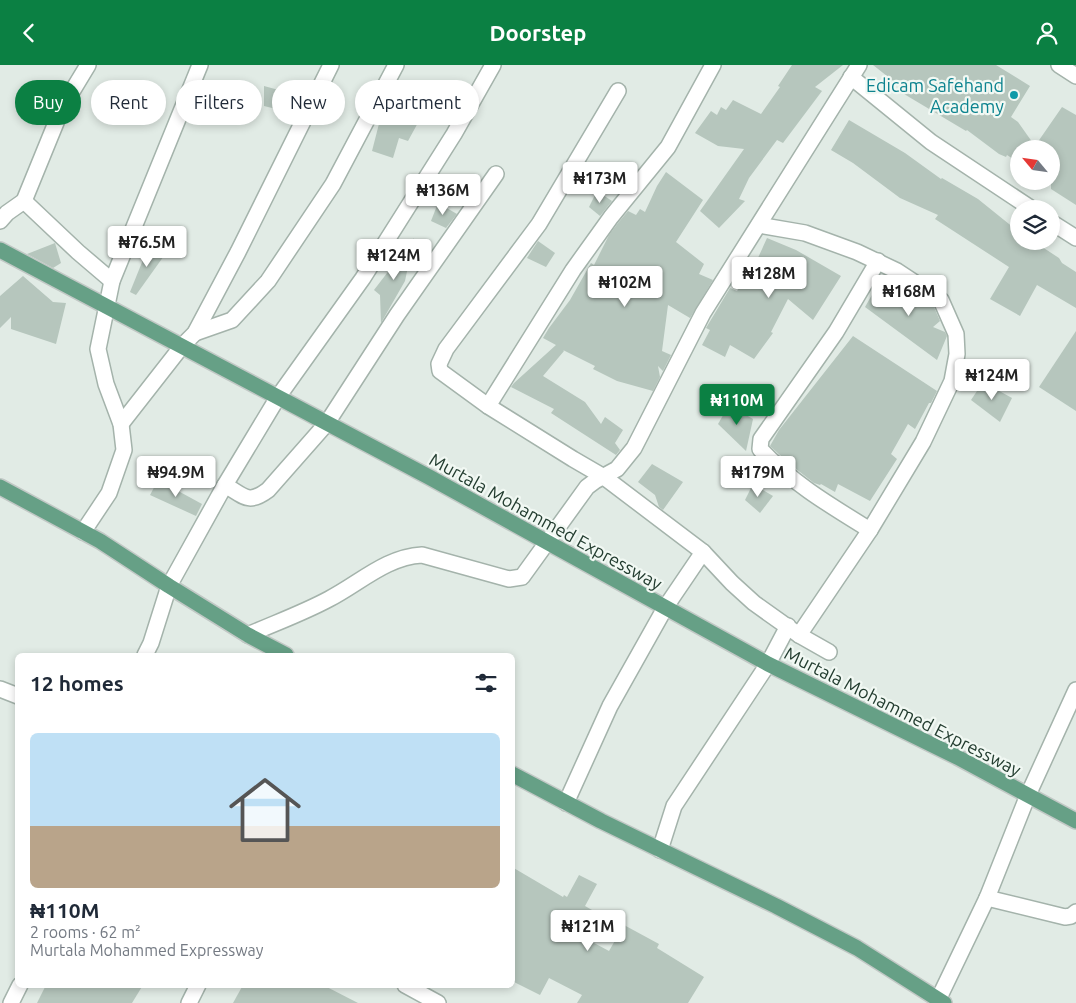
<!DOCTYPE html>
<meta charset="utf-8">
<style>
body{margin:0;font-family:Ubuntu,sans-serif;background:#f2f2f3;color:#1f2937;height:100vh;display:flex;flex-direction:column;font-size:19px;white-space:nowrap}
*{box-sizing:border-box;margin:0}
p{font-size:16px;color:#747a83}
.icon{flex:none;width:28px;height:28px;fill:none;stroke:currentColor;stroke-width:2;stroke-linecap:round;stroke-linejoin:round}
.map{position:relative;flex:1;overflow:hidden}
.panel{position:absolute;left:15px;top:588px;width:500px;height:335px;display:flex;flex-direction:column;background:#fff;border-radius:8px;box-shadow:0 2px 8px #0003}
.panel>*{flex:none}
.top-card{position:absolute;left:15px;top:15px;width:500px;height:45px;display:flex;gap:10px}
.needle{width:32px;rotate:299deg}
.fabs{position:absolute;left:1010px;top:75px;display:grid;gap:10px}
.fabs a{display:grid;place-items:center;width:50px;height:50px;border-radius:50%;background:#fff;box-shadow:0 2px 8px #0003;font-size:25px}
.price{position:absolute;translate:-50% -42px;padding:0 11px;border-radius:5px;background:#fff;color:#222;font-size:16px;line-height:32px;filter:drop-shadow(0 1px 2px #0008)}
.price::after{content:'';position:absolute;left:50%;top:30px;width:15px;height:11px;margin-left:-8px;background:inherit;clip-path:polygon(0 0,100% 0,50% 100%)}
.price.on{background:#0b8043;color:#fff}
ul{padding:0;list-style:none}
li{display:grid;align-content:center;gap:10px;height:265px;padding:0 15px}
li span{display:grid;place-items:center;height:155px;border-radius:8px;color:#555}
li>.icon{margin-inline-start:auto}
span .icon{width:90px;height:90px;fill:#fffc;stroke-width:1}
li b{font-size:21px}
h2{display:flex;justify-content:space-between;align-items:center;height:60px;padding:0 15px;font-size:21px}
.chip{padding:0 18px;border-radius:22px;background:#fff;box-shadow:0 2px 8px #0003;font-size:18px;line-height:45px}
.chip.on{background:#0b8043;color:#fff}
header{display:flex;justify-content:space-between;align-items:center;height:65px;padding:0 15px;background:#0b8043;color:#fff;font-size:22px;font-weight:700}
.map>svg:first-child{display:block}
</style>
<header><svg class="icon" aria-label="back" viewBox="0 0 24 24"><path d="M15 5l-7 7 7 7"/></svg>Doorstep<svg class="icon" aria-label="person" viewBox="0 0 24 24"><circle cx="12" cy="8" r="4"/><path d="M4 21q1-7 8-7t8 7"/></svg></header>
<div class="map">
<svg width="1076" height="938" viewBox="0 0 1076 938">
<rect width="100%" height="100%" fill="#e1ebe5"/>
<!-- building -->
<g fill="#b6c6bd">
<path d="M792,0H843L815,22L822,26L783,78L777,75L749,113L739,134L745,136L719,163L700,146L744,84L718,81L695,68L711,46L717,50L721,42L726,45L733,35L761,49L780,22L778,21Z"/>
<path d="M873,0H996L1030,21L1011,52L1018,57L1035,81L1062,42L1076,50V140L1051,124V119L1048,116H1051V84H1019V98L1007,90L1006,92L999,89L967,65L966,66L904,29L906,26Z"/>
<path d="M264,21L286,27L280,45L264,41Z"/>
<path d="M409,29L426,43L408,76L399,73L393,93L372,86L381,51L387,55L392,40L401,43Z"/>
<path d="M849,55L905,88L941,114L942,113L978,134L1019,167V176H1033L1059,193L1062,198L1076,207V243L1037,220L1020,251L990,234L1009,202L935,154L938,150L900,133L853,98L831,85Z"/>
<path d="M666,107L703,135L676,177L704,199L699,209L713,215L690,253L668,240L662,286L671,290L663,306L658,301L660,312L653,326L617,316L593,304L595,301L563,285L564,286L543,311L585,337L601,359L605,352L623,365L615,378L620,385L616,390L551,348L554,344L511,322L514,318L556,280L543,273L549,263L570,235L591,198L594,200L609,170L618,158L628,146L636,150L640,144L645,147L657,121Z"/>
<path d="M597,126L612,136L600,151L589,142Z"/>
<path d="M438,138L457,149L446,163L431,156Z"/>
<path d="M414,173L405,216L381,258L380,230L374,225Z"/>
<path d="M767,173L796,185L841,211L813,255L788,234L771,267L773,268L754,294L730,280L725,292L702,280L710,265L706,263L730,223L737,226L745,213L748,215Z"/>
<path d="M538,176L555,188L546,202L527,193Z"/>
<path d="M55,178L61,198L53,203L27,189Z"/>
<path d="M149,180L166,188L136,230L130,227Z"/>
<path d="M23,211L53,237L66,238L56,279L11,264V252L0,263V231Z"/>
<path d="M884,219L915,229L934,242L940,256L933,262L945,267L947,271L937,295L865,242L877,221L882,225Z"/>
<path d="M1076,266V346L1039,322Z"/>
<path d="M853,271L937,326L931,338H929L915,364L908,359L891,389L897,394L870,436L838,419L835,427L821,419L820,420L814,418L791,400L770,381L779,365Z"/>
<path d="M983,317L1012,333L1000,357L971,335Z"/>
<path d="M729,340L753,354L746,386L718,359Z"/>
<path d="M652,399L683,417L663,445L659,442L655,430L638,417Z"/>
<path d="M158,415L202,439L196,451L150,430Z"/>
<path d="M753,419L773,431L760,448L745,435Z"/>
<path d="M512,802L563,832L564,830L567,832L579,810L597,819L585,841L592,845L579,870L609,886L624,860L659,879L657,883L704,912L688,938H577L582,930L549,913L540,930L512,916Z"/>
<path d="M46,920H143L132,938H37Z"/>
<path d="M243,920H323L358,938H233Z"/>
</g>
<g fill="none" stroke-linecap="round" stroke-linejoin="round">
<defs>
<g id="minor">
<path d="M1059,0L1076,11"/>
<path d="M851,12L931,77L1032,144"/>
<path d="M618,26L539,159L446,284L439,299L440,306L488,341L573,394L604,412L703,487L732,518L754,538L799,570L829,587"/>
<path d="M24,136L78,187L112,216"/>
<path d="M0,156L7,148L24,136L62,43L88,0"/>
<path d="M1051,157L1076,173"/>
<path d="M759,160L805,168L857,187L897,206L941,235L956,269L957,289L952,316L923,377L870,465L799,570"/>
<path d="M195,268L232,255L268,216L333,119L396,0"/>
<path d="M488,341L573,205L611,152L668,82L713,0"/>
<path d="M121,359L182,281L195,268L238,187L331,0"/>
<path d="M225,420C244,431 248,440 268,425L327,358L397,250L496,109"/>
<path d="M870,465C831,441 792,418 760,384L761,374L836,267L878,196"/>
<path d="M83,467L109,428L124,385L121,359L106,319L98,284L112,216L200,0"/>
<path d="M248,570C275,558 303,548 329,534C360,518 386,492 422,490L509,514L522,512L587,422L595,416L617,404L634,383L703,248L859,0"/>
<path d="M145,590L151,578L169,521L225,420L278,332L363,213L454,69L493,0"/>
<path d="M0,624L18,631"/>
<path d="M566,738L610,641L665,543L703,487"/>
<path d="M660,785L674,741L768,599L788,561"/>
<path d="M987,833L1065,852L1071,851L1076,847"/>
<path d="M405,920L438,938"/>
<path d="M938,935L987,833L1028,730L1076,625"/>
<path d="M11,938L20,920"/>
<path d="M189,938L198,920"/>
</g>
<g id="major">
<path d="M0,185L429,412L768,599L957,692L1076,756"/>
<path d="M0,422L100,476L169,521L248,570L286,590"/>
<path d="M512,709L601,756L776,841L857,883L944,938"/>
</g>
</defs>
<!-- minor casing -->
<use href="#minor" stroke="#a4b3ab" stroke-width="18"/>
<!-- major casing -->
<use href="#major" stroke="#c1c8c5" stroke-width="18"/>
<!-- minor -->
<use href="#minor" stroke="#fff" stroke-width="15"/>
<!-- major -->
<use href="#major" stroke="#66a086" stroke-width="15"/>
</g>
<!-- markers -->
<circle fill="#0f9aa8" stroke="#f1f8f3" stroke-width="2" cx="1014" cy="30" r="5"/>
<g text-anchor="middle" dominant-baseline="central" stroke-width="4.5" stroke-linejoin="round" paint-order="stroke">
<!-- culture labels -->
<g font-size="18" fill="#0d838f" stroke="#f1f8f3" text-anchor="end">
<text x="1004" y="20">Edicam Safehand<tspan x="1004" dy="21">Academy</tspan></text>
</g>
<!-- street labels -->
<g font-size="18" fill="#223c2f" stroke="#f1f8f3">
<text transform="translate(546 456) rotate(29)">Murtala Mohammed Expressway</text>
<text transform="translate(903 646) rotate(27)">Murtala Mohammed Expressway</text>
</g>
</g>
</svg>
<div class="fabs">
<a><svg class="needle" viewBox="-14 -14 28 28"><path d="M0-13l5 13h-10z" fill="#e53935"/><path d="M0 13l5-13h-10z" fill="#747a83"/></svg></a>
<a><svg class="icon" aria-label="layers" viewBox="0 0 24 24"><path d="M12 4l9 5-9 5-9-5zM3 14l9 5 9-5"/></svg></a>
</div>
<b class="price" style="left:600px;top:139px">₦173M</b>
<b class="price" style="left:443px;top:151px">₦136M</b>
<b class="price" style="left:147px;top:203px">₦76.5M</b>
<b class="price" style="left:394px;top:216px">₦124M</b>
<b class="price" style="left:769px;top:234px">₦128M</b>
<b class="price" style="left:625px;top:243px">₦102M</b>
<b class="price" style="left:909px;top:252px">₦168M</b>
<b class="price" style="left:992px;top:336px">₦124M</b>
<b class="price on" style="left:737px;top:361px">₦110M</b>
<b class="price" style="left:176px;top:433px">₦94.9M</b>
<b class="price" style="left:758px;top:433px">₦179M</b>
<b class="price" style="left:588px;top:887px">₦121M</b>
<div class="top-card">
<a class="chip on">Buy</a>
<a class="chip">Rent</a>
<a class="chip">Filters</a>
<a class="chip">New</a>
<a class="chip">Apartment</a>
</div>
<section class="panel">
<h2>12 homes<svg class="icon" aria-label="filters" viewBox="0 0 24 24"><path d="M4 7h16M4 17h16"/><circle cx="9" cy="7" r="2"/><circle cx="15" cy="17" r="2"/></svg></h2>
<ul>
<li><span style="background:linear-gradient(#bfe0f5 60%,#b9a48a 0)"><svg class="icon" aria-label="home" viewBox="0 0 24 24"><path d="M3 11l9-7 9 7M6 9v11h12V9"/></svg></span><div><b>₦110M</b><p>2 rooms · 62 m²</p><p>Murtala Mohammed Expressway</p></div></li>
</ul>
</section>
</div>
